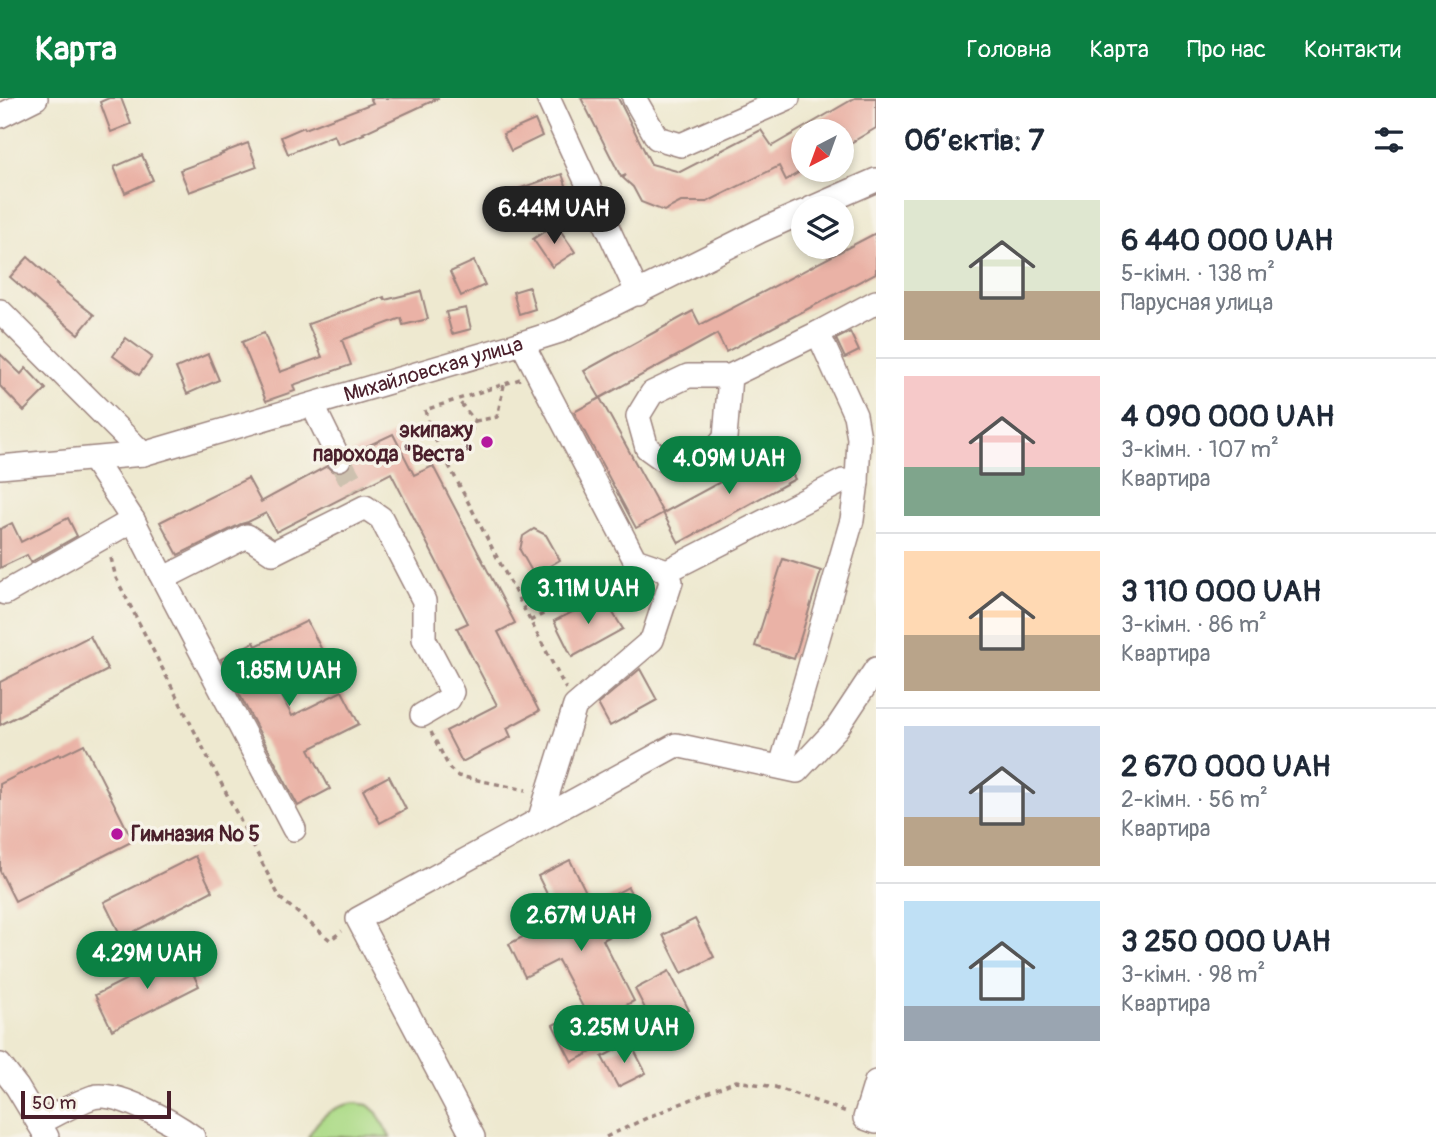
<!DOCTYPE html>
<html lang="uk">
<meta charset="utf-8">
<style>
body{margin:0;font-family:Pangolin,sans-serif;background:#f2f2f3;color:#1f2937;height:100vh;display:flex;flex-direction:column;font-size:26px;white-space:nowrap}
*{box-sizing:border-box;margin:0}
p{font-size:23px;color:#747a83}
.icon{flex:none;width:38px;height:38px;fill:none;stroke:currentColor;stroke-width:2;stroke-linecap:round;stroke-linejoin:round}
.map{position:relative;flex:1;overflow:hidden}
.side{display:flex;flex-direction:column;background:#fff;width:560px}
.side>*{flex:none}
.needle{width:46px;rotate:221deg}
.tools{position:absolute;left:791px;top:21px;display:grid;gap:14px}
.tools a{display:grid;place-items:center;width:63px;height:63px;border-radius:50%;background:#fff;box-shadow:0 4px 10px #0003;font-size:35px}
.scale{position:absolute;left:21px;bottom:18px;width:150px;box-sizing:border-box;padding-left:7px;border:4px solid #4a1f2b;border-top:0;font-size:19px;line-height:24px;white-space:nowrap;color:#4a1f2b;-webkit-text-stroke:5px #f7f3e8;paint-order:stroke}
.price{position:absolute;translate:-50% -60px;padding:0 16px;border-radius:24px;background:#0b8043;color:#fff;font-size:23px;line-height:46px;filter:drop-shadow(0 2px 4px #0008)}
.price::after{content:'';position:absolute;left:50%;top:42px;width:21px;height:16px;margin-left:-10px;background:inherit;clip-path:polygon(0 0,100% 0,50% 100%)}
.price.current{background:#222;color:#fff}
ul{padding:0;list-style:none}
li{display:flex;align-items:center;gap:21px;height:175px;padding:0 28px}
li+li{border-top:2px solid #e0e1e3}
li span{display:grid;place-items:center;flex:none;width:196px;height:140px;border-radius:0px;color:#555}
li>.icon{margin-inline-start:auto}
span .icon{width:84px;height:84px;fill:#fffc;stroke-width:1}
li b{font-size:30px}
h2{display:flex;justify-content:space-between;align-items:center;height:84px;padding:0 28px;font-size:30px}
header{display:flex;align-items:center;gap:42px;box-sizing:border-box;height:98px;padding:0 35px;background:#0b8043;color:#fff}
header strong{font-size:33px}
nav{display:flex;gap:38px;margin-inline-start:auto;font-size:24px}
main{display:flex;flex:1;min-height:0}
.map>svg:first-child{display:block}
</style>
<header>
<strong>Карта</strong>
<nav><a>Головна</a><a>Карта</a><a>Про нас</a><a>Контакти</a></nav>
</header>
<main>
<div class="map">
<svg width="876" height="1039" viewBox="0 0 876 1039">
<rect width="100%" height="100%" fill="#f7f3e8"/>
<filter id="ink" filterUnits="userSpaceOnUse"><feTurbulence type="fractalNoise" baseFrequency=".0143" numOctaves="2"/><feDisplacementMap in="SourceGraphic" scale="14" xChannelSelector="R" yChannelSelector="G"/><feConvolveMatrix kernelMatrix="1 2 1 2 8 2 1 2 1" color-interpolation-filters="sRGB"/></filter>
<filter id="wash" filterUnits="userSpaceOnUse"><feTurbulence type="fractalNoise" baseFrequency=".00686" numOctaves="4" result="noise"/><feDisplacementMap in="SourceGraphic" scale="28" xChannelSelector="R" yChannelSelector="G"/><feGaussianBlur stdDeviation="1.57" result="paint"/><feColorMatrix in="noise" values="0 0 0 0 0 0 0 0 0 0 0 0 0 0 0 0 0 1.4 0 .05"/><feComposite in="paint" operator="in"/></filter>
<g filter="url(#wash)">
<rect width="100%" height="100%" fill="#eee9d0"/>
<!-- green -->
<path fill="#addb88" stroke="#7c7d5a" stroke-width="2" d="M355,1005L368,1007L377,1015L390,1039H308C319,1019 332,1008 355,1005Z"/>
<g id="blocks">
<!-- building -->
<g fill="#eab2a6">
<path d="M109,0H121L131,26L111,34L100,4Z"/>
<path d="M370,0H439L363,35L364,36L338,46L334,37L288,56L281,39L304,29L305,31L373,5Z"/>
<path d="M581,0H618L651,66L680,74L761,32L772,48L855,0H876V30L842,50V33H803V72L786,82L779,68L707,104H681L664,113L641,104L633,89L623,80L626,77L621,79Z"/>
<path d="M535,22L542,38L511,53L503,36Z"/>
<path d="M248,45L257,69L189,94L180,72L223,56L222,55Z"/>
<path d="M142,57L153,82L125,95L114,69Z"/>
<path d="M562,76L569,96L516,114L509,94Z"/>
<path d="M556,126L575,154L552,169L533,141Z"/>
<path d="M876,135V175L726,254L717,236L600,300L584,273L693,213L700,227Z"/>
<path d="M28,159L58,186L56,187L94,217L78,236L43,208L10,179Z"/>
<path d="M474,163L485,187L461,198L450,174Z"/>
<path d="M529,189L535,211L519,216L513,194Z"/>
<path d="M421,193L428,221L403,227L401,220L342,242L351,267L293,287L295,293L266,303L242,244L264,235L280,274L322,259L308,226L384,199L385,202Z"/>
<path d="M466,210L471,231L452,236L446,214Z"/>
<path d="M850,234L859,253L845,260L836,241Z"/>
<path d="M126,240L152,259L139,277L113,258Z"/>
<path d="M0,256L21,276L26,270L46,291L24,313L0,288Z"/>
<path d="M208,256L219,282L187,296L176,270Z"/>
<path d="M600,300L663,415L636,430L574,314Z"/>
<path d="M393,336L414,377L433,368L515,525L498,534L539,613L507,630L511,639L462,664L446,633L497,607L457,530L468,525L391,375L276,434L266,415L248,424L241,426L178,457L160,424L248,380L261,404L327,368L332,373L337,375L345,374L351,368L353,363L352,355Z"/>
<path d="M779,352L795,381L679,445L663,415Z"/>
<path d="M68,420L77,438L31,464L27,457L0,470V431L12,425L21,444Z"/>
<path d="M534,431L546,437L560,462L534,477L520,452L523,438Z"/>
<path d="M783,461L821,473L794,561L755,548Z"/>
<path d="M603,499L623,531L572,559L554,523Z"/>
<path d="M307,523L324,556L273,581L292,618L342,593L359,626L309,651L330,691L298,708L221,561L254,544L256,548Z"/>
<path d="M90,538L108,572L0,627V584Z"/>
<path d="M640,571L657,602L610,628L598,606Z"/>
<path d="M84,646L133,743L15,803L0,773V686L59,656L60,658Z"/>
<path d="M389,678L406,711L380,725L363,692Z"/>
<path d="M195,758L212,793L122,840L104,804Z"/>
<path d="M570,762L593,808L628,789L644,820L603,842L634,903L591,925L603,948L572,964L553,927L584,911L558,862L525,879L509,846L559,820L538,778Z"/>
<path d="M695,821L714,859L682,875L663,837Z"/>
<path d="M182,853L199,888L112,932L95,897Z"/>
<path d="M669,873L689,912L655,930L635,891Z"/>
<path d="M630,944L646,975L618,989L602,959Z"/>
</g>
</g>
</g>
<g filter="url(#ink)">
<use href="#blocks" fill-opacity="0" stroke="#9c847e" stroke-width="2"/>
<g fill="none" stroke-linecap="round" stroke-linejoin="round">
<!-- minor-tunnel -->
<path stroke="#cdc1af" stroke-width="23" stroke-dasharray="23 11" stroke-linecap="butt" d="M339,361L356,392"/>
<defs>
<g id="minor">
<path d="M548,0L638,196"/>
<path d="M634,0L657,40L681,47L788,0"/>
<path d="M0,18L36,0"/>
<path d="M812,110L876,82"/>
<path d="M0,213L143,356"/>
<path d="M818,235L876,204"/>
<path d="M522,245L635,462L667,473L843,383L857,384L852,422L781,668"/>
<path d="M730,278L725,340L703,365L672,368L647,350L638,318L652,295L688,278H730L818,235L855,317L859,340L857,384"/>
<path d="M313,308L339,361"/>
<path d="M93,361L133,422L160,475L168,478L247,438L273,455L365,409L381,420L424,503V541L452,594L449,601L422,617"/>
<path id="s1" d="M0,369L143,356L522,245L560,233L760,133L803,114"/>
<path d="M160,475L294,731"/>
<path d="M5,495L133,422"/>
<path d="M540,720L575,608L652,542L671,484L667,473"/>
<path d="M0,967L17,989L47,1039"/>
<path d="M876,984L865,1020L876,1024"/>
<path d="M39,1025C56,1017 75,1005 93,999C117,992 174,1025 193,1039"/>
<path d="M473,1039L358,821L676,647L797,673L837,630L876,571"/>
</g>
</defs>
<!-- minor casing -->
<use href="#minor" stroke="#9c847e" stroke-width="26"/>
<!-- path -->
<g stroke="#9c847e" stroke-width="3.5" stroke-dasharray="5 5" stroke-linecap="butt">
<path d="M520,281L425,312L430,331L434,339L566,591"/>
<path d="M475,323L497,319L504,287"/>
<path d="M434,339L442,331L471,334L475,323L458,302"/>
<path d="M111,460L116,480L280,800L330,842L342,833"/>
<path d="M530,523L599,486"/>
<path d="M431,634L450,671L458,678L526,692"/>
<path d="M606,1039L651,1018L736,983L775,989L847,1014"/>
</g>
<!-- minor -->
<use href="#minor" stroke="#fff" stroke-width="23"/>
</g>
</g>
<!-- markers -->
<g fill="#b5179e" stroke="#f7f3e8" stroke-width="2.5">
<circle cx="487" cy="344" r="7"/>
<circle cx="117" cy="736" r="7"/>
</g>
<g text-anchor="middle" dominant-baseline="central" stroke-width="7" stroke-linejoin="round" paint-order="stroke">
<!-- street labels -->
<g font-size="21" fill="#4a1f2b" stroke="#f7f3e8">
<text stroke="none"><textPath href="#s1" startOffset="446">Михайловская улица</textPath></text>
</g>
<!-- poi labels -->
<g font-size="21" font-weight="bold" fill="#4a1f2b" stroke="#f7f3e8" text-anchor="end">
<text x="473" y="332">экипажу<tspan x="473" dy="24">парохода "Веста"</tspan></text>
<text x="131" y="736" text-anchor="start">Гимназия № 5</text>
</g>
</g>
</svg>
<div class="tools">
<a><svg class="needle" viewBox="-14 -14 28 28"><path d="M0-13l5 13h-10z" fill="#e53935"/><path d="M0 13l5-13h-10z" fill="#747a83"/></svg></a>
<a><svg class="icon" aria-label="layers" viewBox="0 0 24 24"><path d="M12 4l9 5-9 5-9-5zM3 14l9 5 9-5"/></svg></a>
</div>
<div class="scale">50 m</div>
<b class="price current" style="left:554px;top:148px">6.44M UAH</b>
<b class="price" style="left:729px;top:398px">4.09M UAH</b>
<b class="price" style="left:588px;top:528px">3.11M UAH</b>
<b class="price" style="left:289px;top:610px">1.85M UAH</b>
<b class="price" style="left:581px;top:855px">2.67M UAH</b>
<b class="price" style="left:147px;top:893px">4.29M UAH</b>
<b class="price" style="left:624px;top:967px">3.25M UAH</b>
</div>
<section class="side">
<h2>Об’єктів: 7<svg class="icon" aria-label="filters" viewBox="0 0 24 24"><path d="M4 7h16M4 17h16"/><circle cx="9" cy="7" r="2"/><circle cx="15" cy="17" r="2"/></svg></h2>
<ul>
<li><span style="background:linear-gradient(#dfe7d0 65%,#b9a48a 0)"><svg class="icon" aria-label="home" viewBox="0 0 24 24"><path d="M3 11l9-7 9 7M6 9v11h12V9"/></svg></span><div><b>6 440 000 UAH</b><p>5-кімн. · 138 m²</p><p>Парусная улица</p></div></li>
<li><span style="background:linear-gradient(#f6c9c9 65%,#7fa58c 0)"><svg class="icon" aria-label="home" viewBox="0 0 24 24"><path d="M3 11l9-7 9 7M6 9v11h12V9"/></svg></span><div><b>4 090 000 UAH</b><p>3-кімн. · 107 m²</p><p>Квартира</p></div></li>
<li><span style="background:linear-gradient(#ffd9b3 60%,#b9a48a 0)"><svg class="icon" aria-label="home" viewBox="0 0 24 24"><path d="M3 11l9-7 9 7M6 9v11h12V9"/></svg></span><div><b>3 110 000 UAH</b><p>3-кімн. · 86 m²</p><p>Квартира</p></div></li>
<li><span style="background:linear-gradient(#c9d6e8 65%,#b9a48a 0)"><svg class="icon" aria-label="home" viewBox="0 0 24 24"><path d="M3 11l9-7 9 7M6 9v11h12V9"/></svg></span><div><b>2 670 000 UAH</b><p>2-кімн. · 56 m²</p><p>Квартира</p></div></li>
<li><span style="background:linear-gradient(#bfe0f5 75%,#9aa5b1 0)"><svg class="icon" aria-label="home" viewBox="0 0 24 24"><path d="M3 11l9-7 9 7M6 9v11h12V9"/></svg></span><div><b>3 250 000 UAH</b><p>3-кімн. · 98 m²</p><p>Квартира</p></div></li>
</ul>
</section>
</main>
